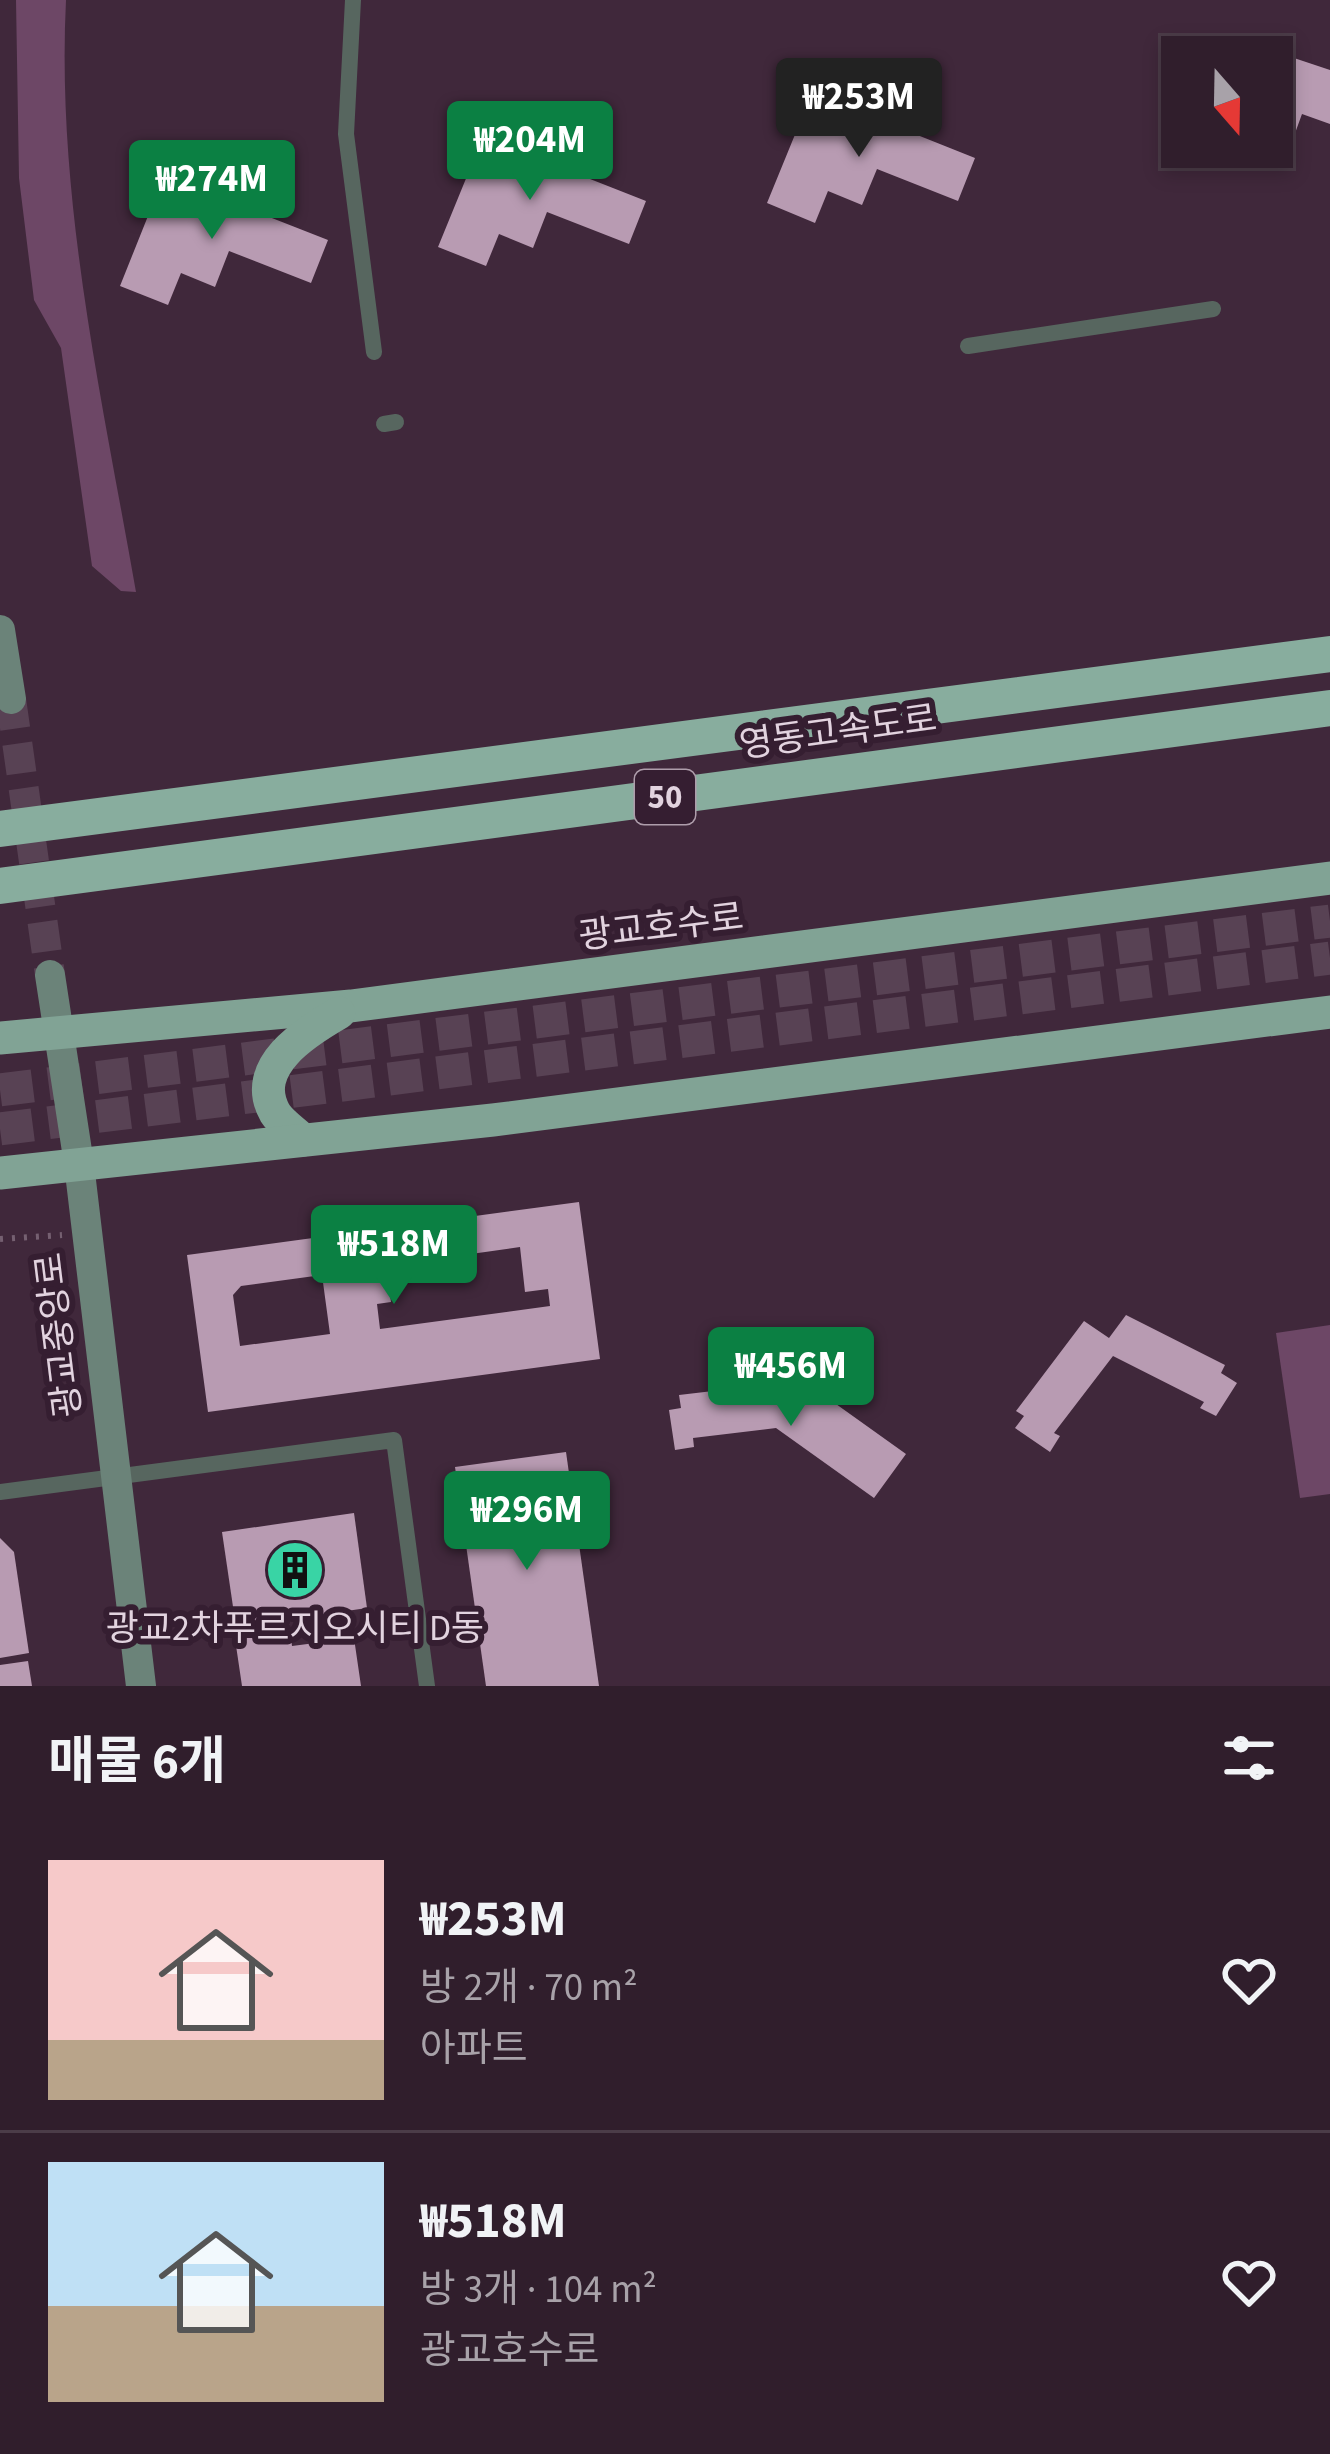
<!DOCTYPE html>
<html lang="ko">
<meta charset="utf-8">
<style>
body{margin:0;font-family:"Source Sans 3","Noto Sans KR",sans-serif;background:#382734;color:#f1f3f6;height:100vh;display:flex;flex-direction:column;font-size:45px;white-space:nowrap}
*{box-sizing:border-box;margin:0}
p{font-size:39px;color:#a8a2a9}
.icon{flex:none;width:66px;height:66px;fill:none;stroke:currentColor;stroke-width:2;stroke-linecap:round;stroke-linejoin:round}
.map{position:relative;height:1686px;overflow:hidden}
.drawer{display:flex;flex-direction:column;background:#301e2c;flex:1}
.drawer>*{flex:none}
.needle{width:78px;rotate:160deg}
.controls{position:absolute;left:1161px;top:36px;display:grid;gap:24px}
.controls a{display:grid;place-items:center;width:132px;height:132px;border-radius:0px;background:#301e2c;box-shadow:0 6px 18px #0003,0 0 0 3px #4b3c48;font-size:60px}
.price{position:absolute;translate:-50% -102px;padding:0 27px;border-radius:12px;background:#0b8043;color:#fff;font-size:39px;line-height:78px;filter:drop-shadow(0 3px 6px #0008)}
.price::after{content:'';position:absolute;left:50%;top:72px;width:36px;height:27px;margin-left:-18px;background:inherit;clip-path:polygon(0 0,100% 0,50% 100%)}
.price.active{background:#222;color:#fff}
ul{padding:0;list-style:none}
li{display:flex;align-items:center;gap:36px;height:300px;padding:0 48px}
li+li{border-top:3px solid #4b3c48}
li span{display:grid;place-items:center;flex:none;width:336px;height:240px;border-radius:0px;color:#555}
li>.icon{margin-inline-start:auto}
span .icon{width:144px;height:144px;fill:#fffc;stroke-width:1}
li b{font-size:51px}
h2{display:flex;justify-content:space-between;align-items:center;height:144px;padding:0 48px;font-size:51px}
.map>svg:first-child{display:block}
</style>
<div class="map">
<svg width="1330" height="1686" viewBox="0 0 1330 1686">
<rect width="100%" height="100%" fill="#40283b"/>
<!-- green -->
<g fill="#6d4766">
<path d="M16,0H66C56,198 102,398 136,592L121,591L92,566L61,348L34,300L19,178Z"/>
<path d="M1330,1325V1494L1300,1498L1276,1333Z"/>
</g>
<!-- building -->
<g fill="#b89bb2" fill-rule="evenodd">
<path d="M1237,39L1330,70V124L1302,114L1290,147L1272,141V57H1231Z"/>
<path d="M812,93L975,158L958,201L877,169L862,205L828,191L815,223L767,203Z"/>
<path d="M483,137L646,201L629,244L547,212L533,248L499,234L486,266L438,247Z"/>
<path d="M164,176L328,240L311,283L229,251L215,287L181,273L168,305L120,286Z"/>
<path d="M579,1202L600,1359L208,1412L187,1255ZM520,1247L525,1292L548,1289L550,1306L380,1329L377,1304L391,1302L386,1266ZM322,1275L330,1334L240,1346L233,1295L241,1286Z"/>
<path d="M1126,1315L1225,1365L1221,1373L1237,1383L1216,1416L1200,1408L1204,1402L1113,1356L1054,1433L1060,1436L1050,1452L1015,1428L1024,1416L1016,1411L1084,1321L1109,1338Z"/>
<path d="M773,1384L775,1399L799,1396L808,1384L906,1454L874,1498L776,1428L693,1438L694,1447L675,1450L669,1410L681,1408L679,1395Z"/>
<path d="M566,1452L599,1686H486L455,1467Z"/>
<path d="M354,1513L367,1608L236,1627L222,1532Z"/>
<path d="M0,1538L14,1552L29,1653L0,1658Z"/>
<path d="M289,1624L292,1646L354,1638L361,1686H242L234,1632Z"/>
<path d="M28,1661L32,1686H0V1665Z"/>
</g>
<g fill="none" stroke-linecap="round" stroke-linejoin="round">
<!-- secondary-tunnel -->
<path stroke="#584254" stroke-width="30" stroke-dasharray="30 15" stroke-linecap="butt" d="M11,699L50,975"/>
<!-- trunk-tunnel -->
<g stroke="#584254" stroke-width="33" stroke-dasharray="33 16" stroke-linecap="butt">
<path d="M0,1090L1330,921"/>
<path d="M0,1129L1330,958"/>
</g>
<!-- path -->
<path stroke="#756071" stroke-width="6" stroke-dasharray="3 9" stroke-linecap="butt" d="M0,1239L62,1235"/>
<!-- service -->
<g stroke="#57665f" stroke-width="16">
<path d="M353,0L346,134L374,352"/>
<path d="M968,346L1213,309"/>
<path d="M384,424L396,422"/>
<path d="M0,1492L394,1440L427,1686"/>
</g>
<!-- secondary -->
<g stroke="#6b8379" stroke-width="30">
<path d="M0,630L11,699"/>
<path d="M50,975L79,1164L141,1686"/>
</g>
<!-- trunk -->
<g stroke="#81a395" stroke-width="33">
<path d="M0,1038L351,1006L1330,878"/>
<path d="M303,1140C295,1132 281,1123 275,1113C249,1067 306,1032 339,1013"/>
<path d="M0,1173L493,1120L1330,1012"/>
</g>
<!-- motorway -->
<g stroke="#88ad9e" stroke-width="36">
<path d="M0,829L1330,654"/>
<path d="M0,886L1330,708"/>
</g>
</g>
<!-- icons -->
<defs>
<symbol id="building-disc" viewBox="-11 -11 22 22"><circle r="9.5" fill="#39d4a5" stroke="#351e31"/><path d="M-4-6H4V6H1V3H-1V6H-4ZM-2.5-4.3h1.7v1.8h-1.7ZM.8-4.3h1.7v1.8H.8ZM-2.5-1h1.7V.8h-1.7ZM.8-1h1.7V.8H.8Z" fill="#111"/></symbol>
</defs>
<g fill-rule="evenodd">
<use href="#building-disc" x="262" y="1537" width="66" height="66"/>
</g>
<g text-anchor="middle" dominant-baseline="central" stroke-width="12" stroke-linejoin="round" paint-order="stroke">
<!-- shield labels -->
<rect fill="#351e31" stroke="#ae9dab" stroke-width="3" x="635" y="770" width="60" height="54" rx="9"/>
<g font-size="33" font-weight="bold" fill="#e2d3df">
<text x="665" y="797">50</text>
</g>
<!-- street labels -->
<g font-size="36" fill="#e2d3df" stroke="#351e31">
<text transform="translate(838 732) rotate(-8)">영동고속도로</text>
<text transform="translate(661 927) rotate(-7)">광교호수로</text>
<text transform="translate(59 1335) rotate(-97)">광교중앙로</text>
</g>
<!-- poi labels -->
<g font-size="36" fill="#e2d3df" stroke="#351e31">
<text x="295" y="1628">광교2차푸르지오시티 D동</text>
</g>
</g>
</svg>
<div class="controls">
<a><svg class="needle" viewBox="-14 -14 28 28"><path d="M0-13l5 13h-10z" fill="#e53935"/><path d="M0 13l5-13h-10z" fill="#a8a2a9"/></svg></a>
</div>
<b class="price active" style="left:859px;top:160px">₩253M</b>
<b class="price" style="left:530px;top:203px">₩204M</b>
<b class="price" style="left:212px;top:242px">₩274M</b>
<b class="price" style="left:394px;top:1307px">₩518M</b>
<b class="price" style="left:791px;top:1429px">₩456M</b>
<b class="price" style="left:527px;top:1573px">₩296M</b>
</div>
<section class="drawer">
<h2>매물 6개<svg class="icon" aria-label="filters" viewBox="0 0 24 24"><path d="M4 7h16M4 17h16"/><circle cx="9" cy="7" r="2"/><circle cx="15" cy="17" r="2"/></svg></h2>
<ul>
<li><span style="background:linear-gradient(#f6c9c9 75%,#b9a48a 0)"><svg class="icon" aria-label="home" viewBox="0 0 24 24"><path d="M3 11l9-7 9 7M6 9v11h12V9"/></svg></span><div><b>₩253M</b><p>방 2개 · 70 m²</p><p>아파트</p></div><svg class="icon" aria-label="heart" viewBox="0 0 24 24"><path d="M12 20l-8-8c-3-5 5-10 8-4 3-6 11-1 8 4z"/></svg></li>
<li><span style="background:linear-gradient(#bfe0f5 60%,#b9a48a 0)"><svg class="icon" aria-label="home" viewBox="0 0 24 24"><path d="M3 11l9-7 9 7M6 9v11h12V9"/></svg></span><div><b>₩518M</b><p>방 3개 · 104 m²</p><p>광교호수로</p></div><svg class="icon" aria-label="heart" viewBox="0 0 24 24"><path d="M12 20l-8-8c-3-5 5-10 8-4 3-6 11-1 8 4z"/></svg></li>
</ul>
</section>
